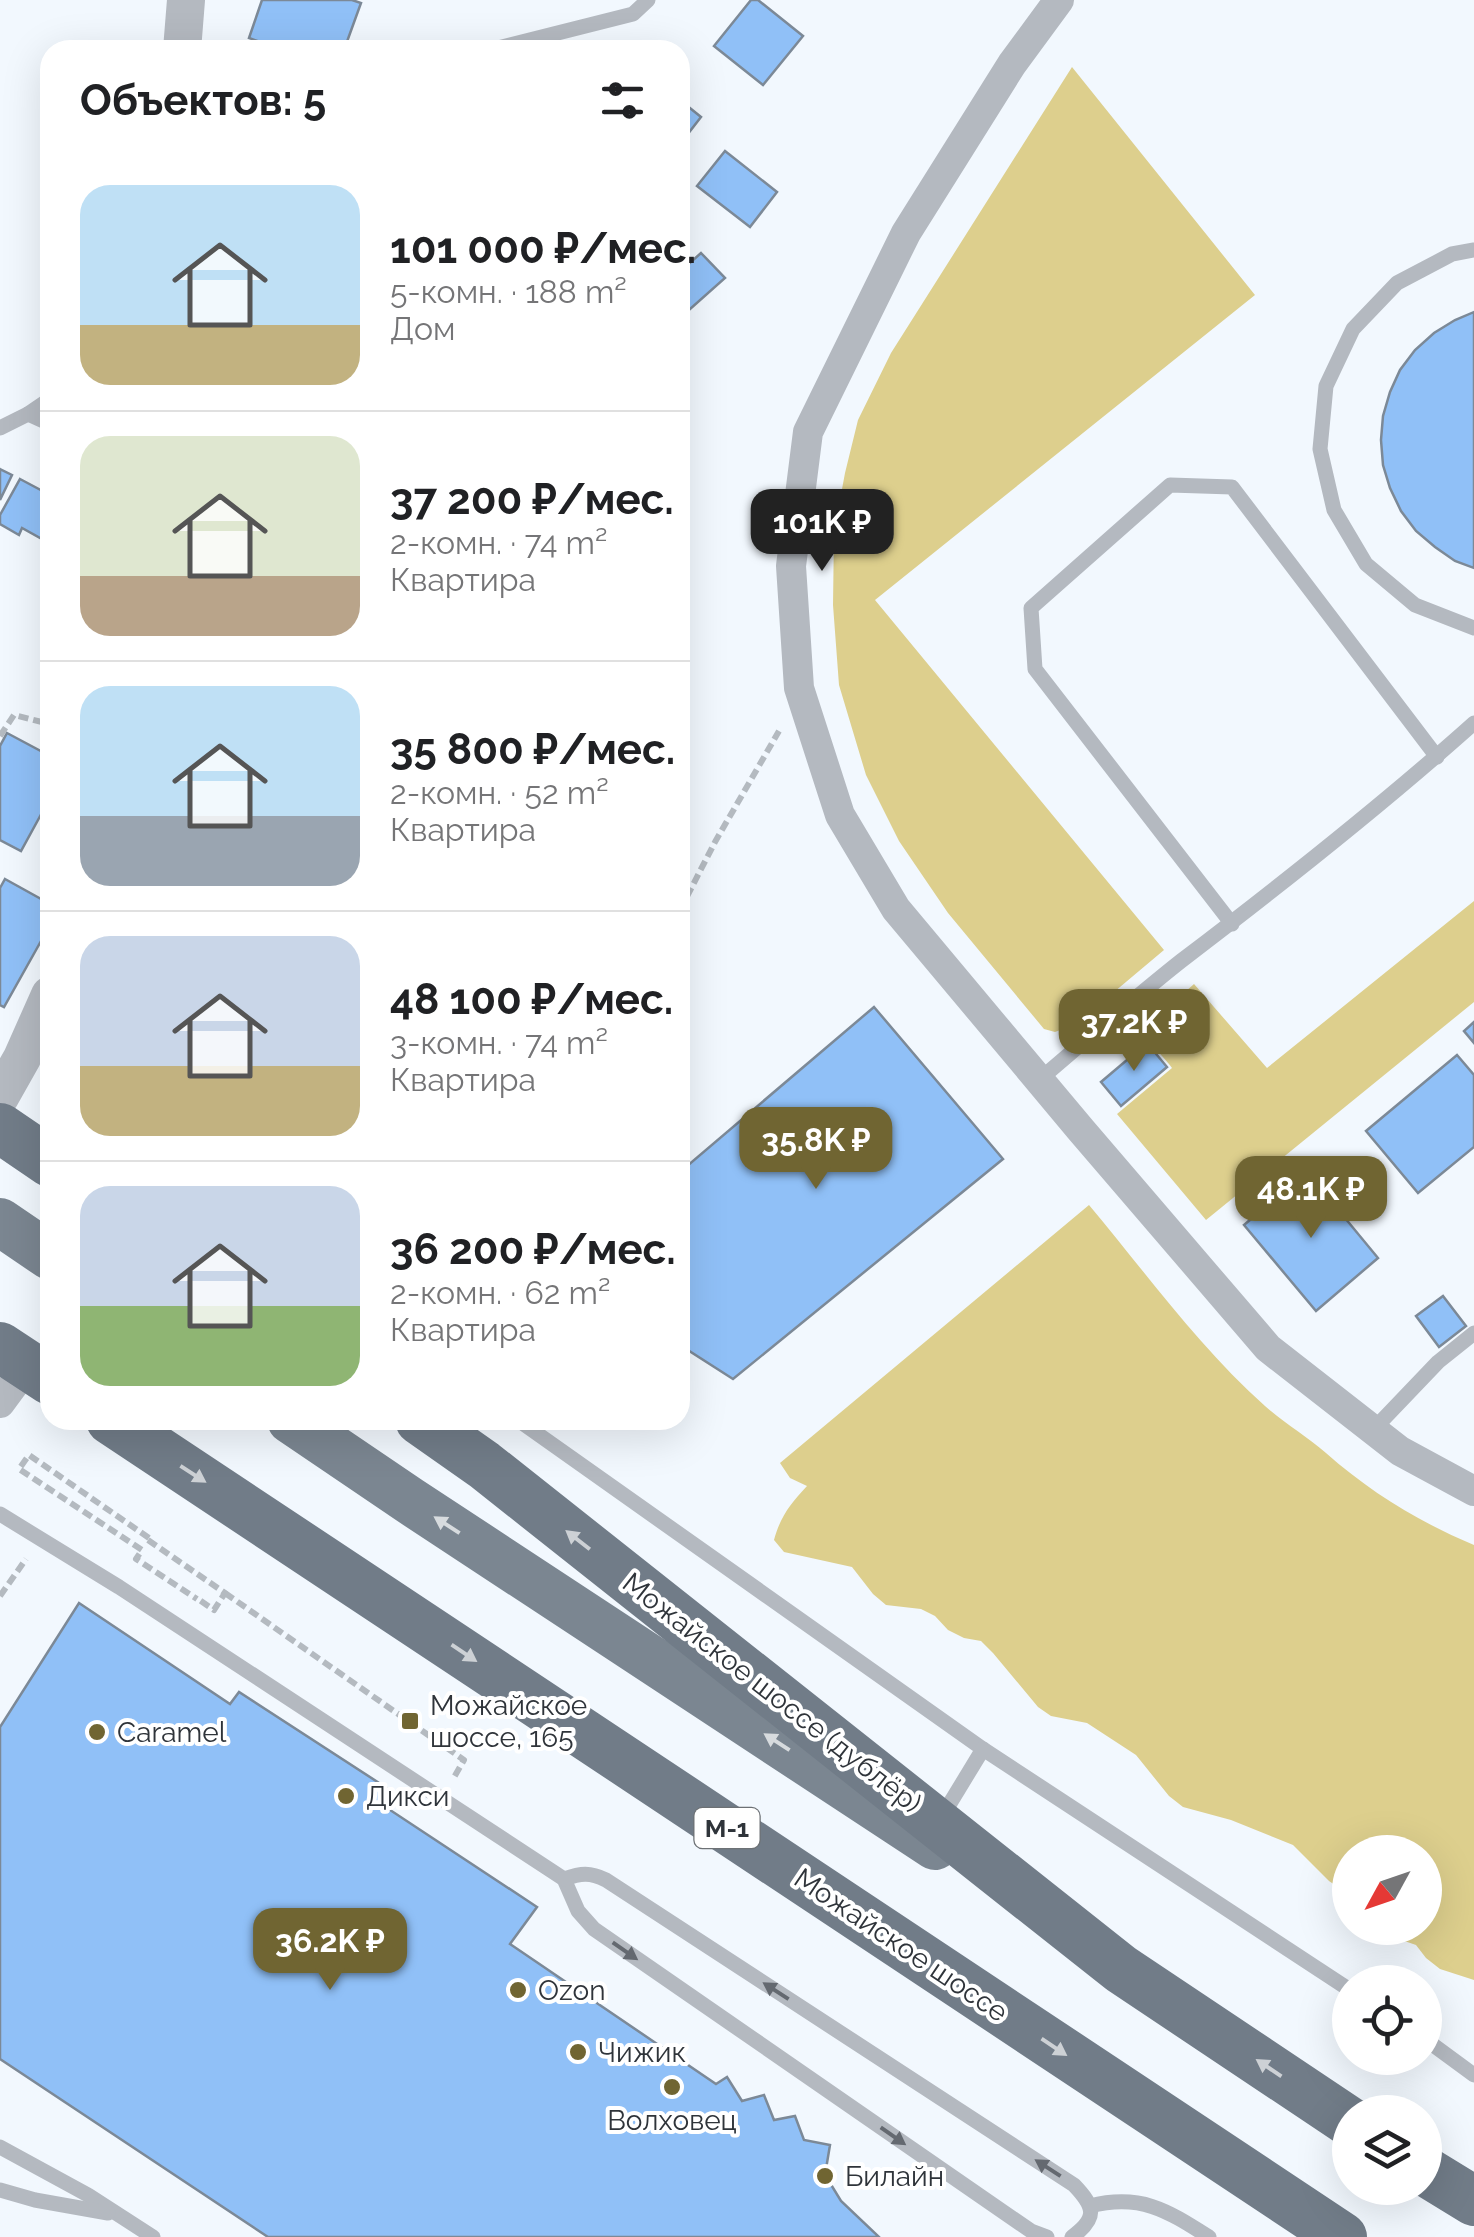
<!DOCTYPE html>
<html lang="ru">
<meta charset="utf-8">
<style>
body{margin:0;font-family:Raleway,sans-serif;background:#f6f6f6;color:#202124;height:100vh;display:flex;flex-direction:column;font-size:38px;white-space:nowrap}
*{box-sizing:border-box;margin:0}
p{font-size:32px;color:#757577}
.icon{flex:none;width:55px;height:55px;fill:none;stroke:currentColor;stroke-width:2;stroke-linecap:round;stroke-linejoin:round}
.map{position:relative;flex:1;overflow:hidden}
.drawer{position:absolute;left:40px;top:40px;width:650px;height:1390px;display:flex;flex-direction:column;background:#fff;border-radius:30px;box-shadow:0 10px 40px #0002}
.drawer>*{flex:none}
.needle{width:65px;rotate:230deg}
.controls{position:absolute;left:1332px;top:1835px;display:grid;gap:20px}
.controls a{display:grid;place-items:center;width:110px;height:110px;border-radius:50%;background:#fff;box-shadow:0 10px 40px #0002;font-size:50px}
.price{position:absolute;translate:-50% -85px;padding:0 22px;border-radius:20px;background:#706532;color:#fff;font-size:32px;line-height:65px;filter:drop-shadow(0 2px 5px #0008)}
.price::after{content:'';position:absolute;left:50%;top:60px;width:30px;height:22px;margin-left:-15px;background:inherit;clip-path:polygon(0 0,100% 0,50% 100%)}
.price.selected{background:#222;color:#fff}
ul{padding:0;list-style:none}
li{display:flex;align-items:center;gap:30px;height:250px;padding:0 40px}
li+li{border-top:2px solid #e0e0e0}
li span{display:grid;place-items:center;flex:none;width:280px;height:200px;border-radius:30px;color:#555}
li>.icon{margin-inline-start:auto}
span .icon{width:120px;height:120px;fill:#fffc;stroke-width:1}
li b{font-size:42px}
h2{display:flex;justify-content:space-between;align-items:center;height:120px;padding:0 40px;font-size:42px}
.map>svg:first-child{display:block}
</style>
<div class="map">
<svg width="1474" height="2237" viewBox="0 0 1474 2237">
<rect width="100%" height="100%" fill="#f2f8fe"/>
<!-- green -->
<g fill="#ddcf8d">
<path d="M1072,67L1255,295L875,600L1164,950L1076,1024L1055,1032L1044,1029L948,913L899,841L866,775L839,685L833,605L834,532L845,473L858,420L891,353Z"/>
<path d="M1474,901V1002L1206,1220L1117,1114L1172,1068C1162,1054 1145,1043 1149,1024L1194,984L1267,1068Z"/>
<path d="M1089,1205C1146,1273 1199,1347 1265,1406C1284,1423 1306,1436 1326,1453C1370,1492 1419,1522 1474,1545V1980L1440,1969L1426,1958L1416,1945L1381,1933L1377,1928H1425V1852H1350V1895L1329,1881L1293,1845L1231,1820L1183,1807L1169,1796L1136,1755L1087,1723L1051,1716L1038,1707L993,1653L981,1641L964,1638L948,1630L935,1616L921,1609L886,1605L873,1594L852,1567L784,1552L774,1540C780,1517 791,1503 807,1486L790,1478L780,1463Z"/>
</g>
<!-- building -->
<g fill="#90c0f7" stroke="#7c8997" stroke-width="2.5">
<path d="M262,0H352L361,3L344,50H283L249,38Z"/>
<path d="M751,0H758L803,36L763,85L714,46Z"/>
<path d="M680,100L701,117L680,144Z"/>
<path d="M725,151L777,192L750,227L697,186Z"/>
<path d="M701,253L725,278L680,318V266L683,269Z"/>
<path d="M1474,312V568L1455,561L1435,547L1416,531L1401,511L1390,488L1383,465L1381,440L1383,416L1390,392L1400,370L1415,350L1434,333L1455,320Z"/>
<path d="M0,469L12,475L0,500Z"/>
<path d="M20,479L50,495V525L42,539L22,528L19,535L0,524V515Z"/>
<path d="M7,733L50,756V798L21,851L0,840V746Z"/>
<path d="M5,879L50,904V925L4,1007L0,1005V888Z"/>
<path d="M874,1007L1003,1159L733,1379L680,1345V1172Z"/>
<path d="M1474,1022V1043L1464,1031Z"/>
<path d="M1147,1043L1167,1067L1121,1106L1101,1082Z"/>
<path d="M1457,1055L1474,1075V1147L1418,1193L1366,1131Z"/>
<path d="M1307,1172L1378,1258L1316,1311L1244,1225Z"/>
<path d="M1443,1296L1466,1326L1439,1347L1416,1316Z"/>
<path d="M79,1603L230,1704L239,1692L393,1792L384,1806L537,1907L510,1944L716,2084L727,2077L742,2101L764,2095L774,2120L795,2116L804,2140L830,2145L826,2169L830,2183L841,2201L879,2237H268L0,2059V1727Z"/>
</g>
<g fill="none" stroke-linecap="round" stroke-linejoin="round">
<!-- path -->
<g stroke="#b4bac0" stroke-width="6" stroke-dasharray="10 5" stroke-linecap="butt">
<path d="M0,736L14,715L50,724"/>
<path d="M680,910L715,842L779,731"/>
<path d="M149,1538L29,1455L19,1469L142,1550L136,1559L197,1599"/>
<path d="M148,1540L225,1593L214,1610L198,1599"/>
<path d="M225,1593L464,1760L453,1779"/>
<path d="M0,1596L26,1559"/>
</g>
<!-- service -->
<g stroke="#b4b9c0" stroke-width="15">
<path d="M490,50L633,14L648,0"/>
<path d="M1474,250L1452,254L1397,283L1353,329L1326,386L1320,449L1334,510L1366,564L1415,605L1474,628"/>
<path d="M28,414L50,399"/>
<path d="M0,428L28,414L50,424"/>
<path d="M1232,924L1035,669L1031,608L1170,485L1232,487L1437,757"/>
<path d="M1039,1080C1086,1040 1133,999 1181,961C1281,885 1380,807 1474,723"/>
<path d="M518,1420L983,1749L1350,1990"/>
<path d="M1373,1430L1438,1362L1474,1333"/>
<path d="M0,1514L119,1587L564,1879L578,1911L594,1929L1031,2231L1047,2237"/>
<path d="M941,1818L983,1749"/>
<path d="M564,1879C581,1873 590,1872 606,1880L1074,2185C1095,2207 1098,2218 1072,2237"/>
<path d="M1425,2039L1474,2075"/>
<path d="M0,2147L88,2195L153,2237"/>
<path d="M0,2190L35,2200L108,2213"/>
<path d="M1090,2206C1141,2193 1168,2211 1209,2237"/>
</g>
<!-- minor -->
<g stroke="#b4b9c0" stroke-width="30">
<path d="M1059,0L1012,64L906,233L808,432L791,566L799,688L840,815L896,909L1081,1130L1268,1348L1400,1451L1474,1491"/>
<path d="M0,1403L28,1365"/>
</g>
<!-- tertiary -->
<g stroke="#b4b9c0" stroke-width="38">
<path d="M182,50L186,0"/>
<path d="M0,1097L22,1058L50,995"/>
</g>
<!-- primary -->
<g stroke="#7b8691" stroke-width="48">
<path d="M0,1222L50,1256"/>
<path d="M291,1420L409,1500L935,1846"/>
</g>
<!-- trunk -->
<g stroke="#717c88" stroke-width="50">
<path d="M0,1128L50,1162"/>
<path d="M0,1347L50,1380"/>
<path d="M111,1420L1342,2237"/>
<path d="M420,1420L484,1465L1121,1969L1350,2122"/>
<path d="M1425,2171L1474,2201"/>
</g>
</g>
<!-- one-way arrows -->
<defs><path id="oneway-solid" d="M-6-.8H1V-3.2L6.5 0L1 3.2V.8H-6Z" transform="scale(2.5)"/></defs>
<g fill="#cdd1d5">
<use href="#oneway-solid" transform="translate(193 1474) rotate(33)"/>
<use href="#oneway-solid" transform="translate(578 1540) rotate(-142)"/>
<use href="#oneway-solid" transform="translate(464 1653) rotate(34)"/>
<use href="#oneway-solid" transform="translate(1054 2047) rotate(34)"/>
<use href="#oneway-solid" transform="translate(1269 2068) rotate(-146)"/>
</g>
<g fill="#d7dbde">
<use href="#oneway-solid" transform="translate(447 1525) rotate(-147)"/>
<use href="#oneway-solid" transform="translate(777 1742) rotate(-147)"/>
</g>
<g fill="#646970">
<use href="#oneway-solid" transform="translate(625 1951) rotate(35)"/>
<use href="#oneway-solid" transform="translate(776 1991) rotate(-147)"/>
<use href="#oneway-solid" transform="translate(893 2136) rotate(35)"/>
<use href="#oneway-solid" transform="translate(1048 2168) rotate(-147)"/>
</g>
<!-- markers -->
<g fill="#706532" stroke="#fff" stroke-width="4">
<rect x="400" y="1711" width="20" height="20" rx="5"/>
<circle cx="97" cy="1732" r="10"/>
<circle cx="346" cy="1796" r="10"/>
<circle cx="518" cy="1990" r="10"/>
<circle cx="578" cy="2052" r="10"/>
<circle cx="672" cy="2087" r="10"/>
<circle cx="825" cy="2176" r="10"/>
</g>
<g text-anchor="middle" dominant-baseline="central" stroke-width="8" stroke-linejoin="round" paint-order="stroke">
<!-- shield labels -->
<rect fill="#fff" stroke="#6d7175" stroke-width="2.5" x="694.5" y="1808" width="65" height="40" rx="8"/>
<g font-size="25" font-weight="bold" fill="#2f343a">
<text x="727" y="1828">М-1</text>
</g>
<!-- street labels -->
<g font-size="28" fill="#2f343a" stroke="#fff">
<text transform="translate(772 1693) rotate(38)">Можайское шоссе (дублёр)</text>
<text transform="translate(901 1945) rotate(34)">Можайское шоссе</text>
</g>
<!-- poi labels -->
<g font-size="28" fill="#2f343a" stroke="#fff" text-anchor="start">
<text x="430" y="1705">Можайское<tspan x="430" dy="32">шоссе, 165</tspan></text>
<text x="117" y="1732">Caramel</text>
<text x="366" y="1796">Дикси</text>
<text x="538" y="1990">Ozon</text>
<text x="598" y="2052">Чижик</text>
<text x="672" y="2120" text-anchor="middle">Волховец</text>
<text x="845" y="2176">Билайн</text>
</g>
</g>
</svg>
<div class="controls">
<a><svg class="needle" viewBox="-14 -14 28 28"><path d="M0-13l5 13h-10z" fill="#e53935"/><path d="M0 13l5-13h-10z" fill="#757577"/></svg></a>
<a><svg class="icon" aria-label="locate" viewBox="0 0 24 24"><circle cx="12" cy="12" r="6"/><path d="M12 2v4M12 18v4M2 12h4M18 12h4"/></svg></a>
<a><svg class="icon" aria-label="layers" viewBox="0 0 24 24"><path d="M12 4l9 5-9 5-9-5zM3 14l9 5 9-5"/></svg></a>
</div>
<b class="price selected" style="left:822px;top:574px">101K ₽</b>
<b class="price" style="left:1134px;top:1074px">37.2K ₽</b>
<b class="price" style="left:816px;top:1192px">35.8K ₽</b>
<b class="price" style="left:1311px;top:1241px">48.1K ₽</b>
<b class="price" style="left:330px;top:1993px">36.2K ₽</b>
<section class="drawer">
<h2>Объектов: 5<svg class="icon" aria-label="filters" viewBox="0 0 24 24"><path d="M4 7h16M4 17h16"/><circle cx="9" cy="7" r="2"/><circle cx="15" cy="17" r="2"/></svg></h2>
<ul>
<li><span style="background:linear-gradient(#bfe0f5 70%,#c2b280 0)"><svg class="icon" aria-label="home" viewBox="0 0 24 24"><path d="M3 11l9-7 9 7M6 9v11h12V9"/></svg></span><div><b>101 000 ₽/мес.</b><p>5-комн. · 188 m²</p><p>Дом</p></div></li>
<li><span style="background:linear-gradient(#dfe7d0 70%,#b9a48a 0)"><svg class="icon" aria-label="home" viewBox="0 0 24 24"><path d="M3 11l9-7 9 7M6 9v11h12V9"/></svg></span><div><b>37 200 ₽/мес.</b><p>2-комн. · 74 m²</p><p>Квартира</p></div></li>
<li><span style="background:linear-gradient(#bfe0f5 65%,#9aa5b1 0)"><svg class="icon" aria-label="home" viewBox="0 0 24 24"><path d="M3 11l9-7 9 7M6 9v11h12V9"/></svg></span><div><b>35 800 ₽/мес.</b><p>2-комн. · 52 m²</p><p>Квартира</p></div></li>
<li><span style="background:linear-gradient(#c9d6e8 65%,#c2b280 0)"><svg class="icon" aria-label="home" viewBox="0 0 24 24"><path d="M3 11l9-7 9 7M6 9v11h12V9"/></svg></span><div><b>48 100 ₽/мес.</b><p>3-комн. · 74 m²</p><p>Квартира</p></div></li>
<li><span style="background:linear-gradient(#c9d6e8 60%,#8fb573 0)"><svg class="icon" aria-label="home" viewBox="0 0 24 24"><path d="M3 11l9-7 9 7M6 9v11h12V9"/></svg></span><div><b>36 200 ₽/мес.</b><p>2-комн. · 62 m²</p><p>Квартира</p></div></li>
</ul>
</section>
</div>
